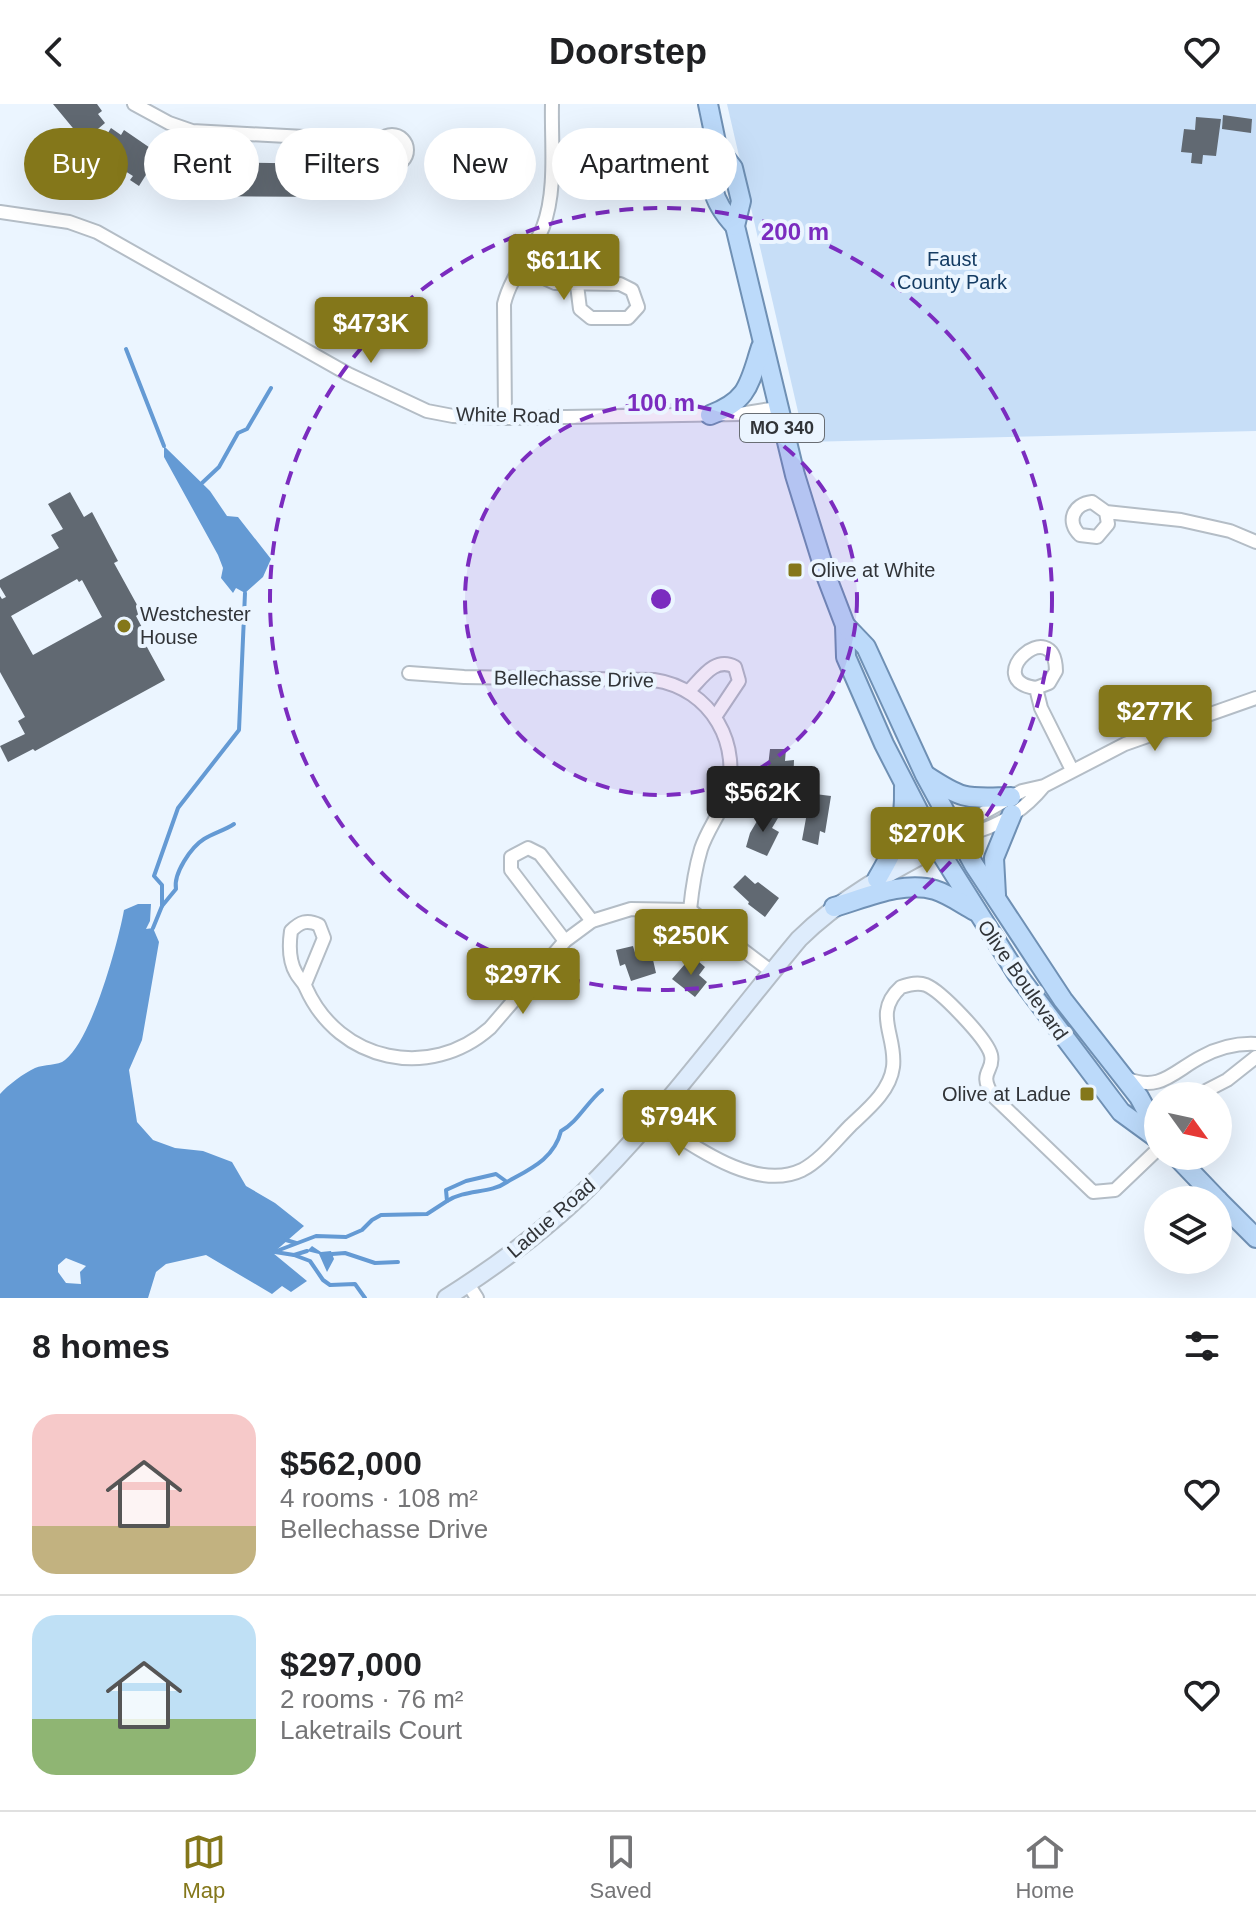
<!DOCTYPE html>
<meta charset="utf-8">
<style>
body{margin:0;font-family:Arial,sans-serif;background:#f6f6f6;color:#202124;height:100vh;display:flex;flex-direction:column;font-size:30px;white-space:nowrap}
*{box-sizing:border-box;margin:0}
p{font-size:26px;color:#757577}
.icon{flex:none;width:44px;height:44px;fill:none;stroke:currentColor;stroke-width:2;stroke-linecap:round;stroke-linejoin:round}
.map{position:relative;height:1194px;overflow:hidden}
.side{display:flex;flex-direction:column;background:#fff;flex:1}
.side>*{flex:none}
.top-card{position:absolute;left:24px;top:24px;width:800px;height:72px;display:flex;gap:16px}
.needle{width:52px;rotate:123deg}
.fabs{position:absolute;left:1144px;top:978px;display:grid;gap:16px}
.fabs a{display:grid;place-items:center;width:88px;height:88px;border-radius:50%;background:#fff;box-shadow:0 8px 32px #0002;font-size:40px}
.price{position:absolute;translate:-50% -68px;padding:0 18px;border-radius:8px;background:#84771a;color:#fff;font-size:26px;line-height:52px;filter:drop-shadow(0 2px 4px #0008)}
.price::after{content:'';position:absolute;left:50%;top:48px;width:24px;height:18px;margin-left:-12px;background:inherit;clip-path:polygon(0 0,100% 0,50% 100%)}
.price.selected{background:#222;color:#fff}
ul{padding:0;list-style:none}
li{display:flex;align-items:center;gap:24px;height:200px;padding:0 32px}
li+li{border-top:2px solid #e0e0e0}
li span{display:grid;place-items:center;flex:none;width:224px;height:160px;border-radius:24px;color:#555}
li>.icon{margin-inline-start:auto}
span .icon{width:96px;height:96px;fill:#fffc;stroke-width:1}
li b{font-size:34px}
h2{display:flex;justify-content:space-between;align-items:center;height:96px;padding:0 32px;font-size:34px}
.tag{padding:0 28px;border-radius:36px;background:#fff;box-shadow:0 8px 32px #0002;font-size:28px;line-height:72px}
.tag.selected{background:#84771a;color:#fff}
header{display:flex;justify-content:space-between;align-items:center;height:104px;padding:0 32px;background:#fff;font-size:36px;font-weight:700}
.tab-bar{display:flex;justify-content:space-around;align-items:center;height:112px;border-top:2px solid #e0e0e0;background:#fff;font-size:22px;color:#757577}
.tab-bar a{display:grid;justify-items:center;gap:4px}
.tab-bar .selected{color:#84771a}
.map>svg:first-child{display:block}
</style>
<header><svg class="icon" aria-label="back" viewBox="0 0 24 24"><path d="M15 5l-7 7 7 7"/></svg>Doorstep<svg class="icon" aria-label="heart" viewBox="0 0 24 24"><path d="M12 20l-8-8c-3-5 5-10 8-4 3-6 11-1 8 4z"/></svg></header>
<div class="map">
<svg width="1256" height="1194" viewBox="0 0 1256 1194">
<rect width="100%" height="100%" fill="#ebf5ff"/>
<!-- green -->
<path fill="#c7def7" d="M727,0H1256V327L805,338Z"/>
<!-- water -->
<g fill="#649ad4" fill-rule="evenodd">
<path d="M164,342L210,387L227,412L238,413L271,455L263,473L245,489L236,484L233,489L221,474L223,464L218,451L164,353Z"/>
<path d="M138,800H151L150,817L146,825L153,824L159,838L142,936L129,966L137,1018L153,1036L175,1044L203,1047L232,1058L246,1082L275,1099L304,1122L273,1149L307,1177L291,1188L282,1182L272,1190L206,1151L166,1160L156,1168L148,1194H0V990C8,981 24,969 35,964C44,960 58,962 65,956C92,935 118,839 124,806ZM66,1154L86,1162L80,1168L81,1180L66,1179L58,1168V1161Z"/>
<path d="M312,1142L321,1148L331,1147L334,1155L327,1168L319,1150L307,1147Z"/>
</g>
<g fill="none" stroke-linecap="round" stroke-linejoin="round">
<!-- stream -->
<g stroke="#649ad4" stroke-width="4">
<path d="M126,245L164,342"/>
<path d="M202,379L219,363L238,329L247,325L271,284"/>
<path d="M162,802L176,785C173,770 191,743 204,735C214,729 225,726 234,720"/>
<path d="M153,824L162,802V781L154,772L178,704L239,626L245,489"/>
<path d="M447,1097C466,1085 490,1090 507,1078"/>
<path d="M286,1136L296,1139"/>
<path d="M274,1148L316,1132L346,1133L362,1126L372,1116L381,1111L427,1110L447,1097L446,1086L466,1077L496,1070L507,1078C530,1065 554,1055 561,1027C577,1019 587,998 602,986"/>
<path d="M275,1148L294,1151L310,1157L323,1176L330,1181L355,1180L365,1194"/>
<path d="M332,1150L345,1149L375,1159L398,1158"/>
<path d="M294,1151L307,1147"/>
</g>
</g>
<!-- building -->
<g fill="#616972" fill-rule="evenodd">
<path d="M53,0H97L102,7L98,10L105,19L80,40L74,32L77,29Z"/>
<path d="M1223,11L1252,15L1251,29L1222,25Z"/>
<path d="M1196,13L1221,15L1216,52L1203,51L1202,60L1191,59L1192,49L1181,48L1184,25L1195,26Z"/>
<path d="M111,24L121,31L124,26L159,50L139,82L130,76L133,72L104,54L102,56L94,51Z"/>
<path d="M175,52L214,58L336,60L335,93L201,92L202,90L159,82L165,53L174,59Z"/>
<path d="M70,388L84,413L92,408L118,457L114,459L141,508L136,512L146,531L142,534L165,576L35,647L33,645L8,658L0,642L25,630L18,617L25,613L0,568V492L2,495L6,493L0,483V476L59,444L51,431L63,425L48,400ZM77,475L79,478L82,476L102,513L33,551L11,512Z"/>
<path d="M770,645H786L785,657L794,656L793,684H770V670L767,671Z"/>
<path d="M815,690L831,692L825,729L820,727L818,741L802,736L809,698H814Z"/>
<path d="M763,707L778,714L772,724L779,728L767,752L746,743L750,729Z"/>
<path d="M745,771L755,780L758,778L779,794L765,813L748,800L749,798L733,783Z"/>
<path d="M633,842L636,852L651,847L656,869L631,877L625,860L620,862L616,846Z"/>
<path d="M692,852L705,863L699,871L707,878L695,893L672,875Z"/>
</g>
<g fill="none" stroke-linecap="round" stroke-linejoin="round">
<defs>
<g id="street">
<path d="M134,0L169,19L192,27L380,37"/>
<circle cx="392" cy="46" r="15"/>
<path d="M0,108L69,118L97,128L348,270L427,307L453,312L505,314L740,310L777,304"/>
<path d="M520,163L555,179L620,180L632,186L638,203L628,214H591L580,205L577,181"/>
<path d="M505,314L504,200C511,171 532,150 543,123C557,86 551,39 552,0"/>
<path d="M1106,408L1108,420L1097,433L1080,431C1066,418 1073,400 1092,398L1106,408L1181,416L1230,427L1256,438"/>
<path d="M409,569L464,573L654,576C711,584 744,642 725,695C718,713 707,727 701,745C695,765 692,786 690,806"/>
<path d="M1036,584L1049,579L1056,567C1055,508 979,576 1036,584L1041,604L1072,666"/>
<path d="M689,587C702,574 715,552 735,563L739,577L715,613"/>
<path d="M1044,682C1022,709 993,726 958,732L974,714L1022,687L1044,682L1125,640L1256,594"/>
<path d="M565,837L511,766V753L528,744L540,750L592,817"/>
<path d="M305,880L324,834L319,821C307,815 300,818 291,827C289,841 289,857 296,869C299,875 304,878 306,884C339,958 430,977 490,924L565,837L592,817L631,805L690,806L772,868"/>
<path d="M1126,974C1160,989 1174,967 1201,953C1218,944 1237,939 1256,940"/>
<path d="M1196,992L1227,976L1256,953"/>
<path d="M652,1015C690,1039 754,1089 802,1066C821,1056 836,1036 851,1021C868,1005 890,987 893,963C897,932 872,909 901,883C910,880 918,878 926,881C941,887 987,935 991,951C995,968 977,967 993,992L1093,1088L1115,1086L1158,1045"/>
<path d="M468,1180L477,1194"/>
</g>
<path id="secondary" d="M446,1194C501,1159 554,1120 599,1073C671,999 733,914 799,835C845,789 902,762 958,732"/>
<g id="primary">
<path d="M708,0L717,43L733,64L741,97L735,122L795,371L827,474L845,521L846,553L884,640L937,743L1017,870L1121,1008L1158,1035"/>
<path d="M717,43C708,77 710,95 735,122"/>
<path d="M710,311C749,296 749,280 761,243"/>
<path d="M845,521L866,543L925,671L974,761L1063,896L1139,993L1158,1028"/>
<path d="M927,672C965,697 967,694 1011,693"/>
<path d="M877,775C898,739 905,725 904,683"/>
<path d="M996,791L994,754L1012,710"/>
<path d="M834,803C863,795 903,776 935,786C948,790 962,800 975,807"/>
<path d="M1176,1052L1218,1096"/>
<path d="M1218,1096L1256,1134"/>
</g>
</defs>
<!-- street casing -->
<use href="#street" stroke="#b4bdc6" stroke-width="16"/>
<!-- secondary casing -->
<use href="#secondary" stroke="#b4bdc6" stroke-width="20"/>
<!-- primary casing -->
<use href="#primary" stroke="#6f90b4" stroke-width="22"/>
<!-- street -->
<use href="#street" stroke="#fff" stroke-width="12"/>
<!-- secondary -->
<use href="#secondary" stroke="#deecfc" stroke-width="16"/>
<!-- primary -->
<use href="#primary" stroke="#bcdafa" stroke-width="18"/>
</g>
<!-- distance rings -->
<circle cx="661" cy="495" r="196" fill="#7b2cbf" fill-opacity=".12"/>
<g fill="none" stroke="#7b2cbf" stroke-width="4" stroke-dasharray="14 10">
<circle cx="661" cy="495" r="196"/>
<circle cx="661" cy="495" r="391"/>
</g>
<!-- markers -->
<g fill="#84771a" stroke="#ebf5ff" stroke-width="3">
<rect x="787" y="458" width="16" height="16" rx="4"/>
<circle cx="124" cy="522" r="8"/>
<rect x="1079" y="982" width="16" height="16" rx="4"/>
</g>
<g text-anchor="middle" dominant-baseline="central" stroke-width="8" stroke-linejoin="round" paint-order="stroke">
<!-- shield labels -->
<rect fill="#ebf5ff" stroke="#696e74" stroke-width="2" x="740" y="310" width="84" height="28" rx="6"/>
<g font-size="18" font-weight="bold" fill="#313438">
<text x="782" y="324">MO 340</text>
</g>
<!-- park labels -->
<g font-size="20" fill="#153c63" stroke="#ebf5ff">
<text x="952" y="155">Faust<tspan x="952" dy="23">County Park</tspan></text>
</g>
<!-- street labels -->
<g font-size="20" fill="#313438" stroke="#ebf5ff">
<text transform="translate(508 311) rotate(1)">White Road</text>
<text transform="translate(574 575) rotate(1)">Bellechasse Drive</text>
<text transform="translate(1023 876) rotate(55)">Olive Boulevard</text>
<text transform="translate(551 1114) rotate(-41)">Ladue Road</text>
</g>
<!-- poi labels -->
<g font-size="20" fill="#313438" stroke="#ebf5ff" text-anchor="start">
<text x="811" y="466">Olive at White</text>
<text x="140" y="510">Westchester<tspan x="140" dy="23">House</tspan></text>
<text x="1071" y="990" text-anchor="end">Olive at Ladue</text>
</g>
</g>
<circle cx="661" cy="495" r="12" fill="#7b2cbf" stroke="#ebf5ff" stroke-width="4"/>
<g font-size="24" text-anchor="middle" font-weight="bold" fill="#7b2cbf" stroke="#ebf5ff" stroke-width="8" stroke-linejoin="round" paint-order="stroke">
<text x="795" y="136">200 m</text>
<text x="661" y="307">100 m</text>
</g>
</svg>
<div class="fabs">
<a><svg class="needle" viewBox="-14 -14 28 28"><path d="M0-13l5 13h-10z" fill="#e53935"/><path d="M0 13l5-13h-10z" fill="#757577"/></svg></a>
<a><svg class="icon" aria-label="layers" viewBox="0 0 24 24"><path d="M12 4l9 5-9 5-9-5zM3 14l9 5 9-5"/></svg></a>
</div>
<b class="price" style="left:564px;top:198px">$611K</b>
<b class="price" style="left:371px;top:261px">$473K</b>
<b class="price" style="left:1155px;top:649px">$277K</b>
<b class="price selected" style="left:763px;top:730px">$562K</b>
<b class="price" style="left:927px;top:771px">$270K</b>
<b class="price" style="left:691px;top:873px">$250K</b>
<b class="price" style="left:523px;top:912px">$297K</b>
<b class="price" style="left:679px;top:1054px">$794K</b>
<div class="top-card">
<a class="tag selected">Buy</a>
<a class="tag">Rent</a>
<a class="tag">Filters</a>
<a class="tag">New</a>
<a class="tag">Apartment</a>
</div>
</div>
<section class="side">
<h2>8 homes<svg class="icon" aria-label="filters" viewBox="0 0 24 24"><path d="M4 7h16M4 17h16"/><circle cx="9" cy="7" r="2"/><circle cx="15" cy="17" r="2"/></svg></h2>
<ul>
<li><span style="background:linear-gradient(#f6c9c9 70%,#c2b280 0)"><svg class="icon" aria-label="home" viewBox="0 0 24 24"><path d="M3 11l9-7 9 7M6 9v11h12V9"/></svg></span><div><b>$562,000</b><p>4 rooms · 108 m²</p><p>Bellechasse Drive</p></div><svg class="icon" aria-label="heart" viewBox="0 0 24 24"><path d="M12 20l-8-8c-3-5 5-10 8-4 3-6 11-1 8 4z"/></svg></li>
<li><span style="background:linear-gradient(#bfe0f5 65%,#8fb573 0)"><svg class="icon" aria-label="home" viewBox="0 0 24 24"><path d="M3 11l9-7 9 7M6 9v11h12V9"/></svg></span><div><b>$297,000</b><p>2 rooms · 76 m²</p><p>Laketrails Court</p></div><svg class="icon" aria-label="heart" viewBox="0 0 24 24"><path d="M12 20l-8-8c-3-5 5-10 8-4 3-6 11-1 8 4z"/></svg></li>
</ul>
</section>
<nav class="tab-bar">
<a class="selected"><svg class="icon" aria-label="map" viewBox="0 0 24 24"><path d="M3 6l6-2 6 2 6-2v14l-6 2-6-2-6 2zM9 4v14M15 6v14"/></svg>Map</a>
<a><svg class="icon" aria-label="saved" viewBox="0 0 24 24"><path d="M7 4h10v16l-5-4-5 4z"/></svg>Saved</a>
<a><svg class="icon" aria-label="home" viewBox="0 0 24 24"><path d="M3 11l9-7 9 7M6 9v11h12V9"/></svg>Home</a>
</nav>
